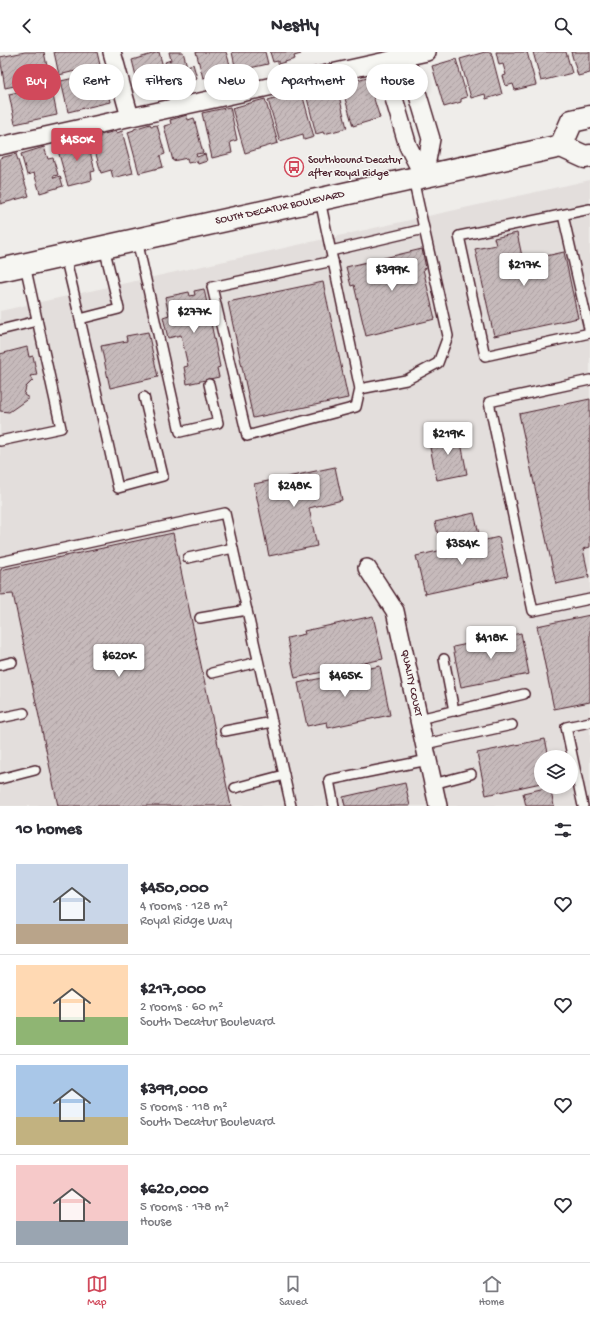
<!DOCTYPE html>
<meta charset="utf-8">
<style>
body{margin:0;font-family:"Gochi Hand",sans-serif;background:#f7f7f7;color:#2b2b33;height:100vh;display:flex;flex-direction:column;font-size:15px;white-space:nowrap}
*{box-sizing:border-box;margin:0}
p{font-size:13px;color:#7c7c81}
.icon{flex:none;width:22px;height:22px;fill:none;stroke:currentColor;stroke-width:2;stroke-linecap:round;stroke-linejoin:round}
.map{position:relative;height:754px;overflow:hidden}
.sheet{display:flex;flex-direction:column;background:#fff;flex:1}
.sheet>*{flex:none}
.guide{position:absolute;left:12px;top:12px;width:566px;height:36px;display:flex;gap:8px}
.controls{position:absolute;left:534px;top:698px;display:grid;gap:8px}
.controls a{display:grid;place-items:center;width:44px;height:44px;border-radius:50%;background:#fff;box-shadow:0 2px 6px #0003;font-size:20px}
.price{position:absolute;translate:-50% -34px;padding:0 9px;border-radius:4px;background:#fff;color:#222;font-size:13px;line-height:26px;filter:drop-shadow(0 1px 2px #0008)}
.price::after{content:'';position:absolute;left:50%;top:24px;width:12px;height:9px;margin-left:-6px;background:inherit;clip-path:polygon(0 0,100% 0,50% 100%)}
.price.on{background:#d1495b;color:#fff}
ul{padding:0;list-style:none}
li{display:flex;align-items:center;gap:12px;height:100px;padding:0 16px}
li+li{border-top:1px solid #e1e1e2}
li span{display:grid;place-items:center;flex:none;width:112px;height:80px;border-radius:0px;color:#555}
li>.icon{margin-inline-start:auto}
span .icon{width:48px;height:48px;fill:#fffc;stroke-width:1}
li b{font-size:17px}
h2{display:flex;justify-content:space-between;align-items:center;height:48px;padding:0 16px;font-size:17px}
.chip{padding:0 14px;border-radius:18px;background:#fff;box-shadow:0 2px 6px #0003;font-size:14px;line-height:36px}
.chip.on{background:#d1495b;color:#fff}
header{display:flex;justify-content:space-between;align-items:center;height:52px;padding:0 16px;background:#fff;font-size:18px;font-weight:800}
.tabs{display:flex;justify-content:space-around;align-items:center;height:56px;border-top:1px solid #e1e1e2;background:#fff;font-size:11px;color:#7c7c81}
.tabs a{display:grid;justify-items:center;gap:2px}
.tabs .on{color:#d1495b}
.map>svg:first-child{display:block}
</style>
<header><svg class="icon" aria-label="back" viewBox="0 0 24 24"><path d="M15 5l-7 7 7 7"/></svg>Nestly<svg class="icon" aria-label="search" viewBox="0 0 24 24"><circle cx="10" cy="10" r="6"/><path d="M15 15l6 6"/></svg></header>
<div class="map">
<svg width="590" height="754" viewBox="0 0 590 754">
<defs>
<pattern id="building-hatch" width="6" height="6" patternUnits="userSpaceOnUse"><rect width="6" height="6" fill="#c6babb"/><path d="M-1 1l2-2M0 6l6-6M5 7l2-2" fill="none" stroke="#ac9fa1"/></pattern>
</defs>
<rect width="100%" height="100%" fill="#efedea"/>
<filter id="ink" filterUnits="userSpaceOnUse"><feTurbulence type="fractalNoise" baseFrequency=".025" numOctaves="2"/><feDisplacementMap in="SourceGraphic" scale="8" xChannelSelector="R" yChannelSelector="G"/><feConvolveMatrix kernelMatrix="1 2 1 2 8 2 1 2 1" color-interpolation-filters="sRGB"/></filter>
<g filter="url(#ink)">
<!-- built -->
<path fill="#e3dedc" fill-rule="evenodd" d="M590,128V754H0V259ZM541,705H571V735H541Z"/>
<!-- building -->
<g fill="url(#building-hatch)" stroke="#4a1f2b">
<path d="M25,0H44L48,19L36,21L38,29L5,36L0,5Z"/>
<path d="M54,0H97L100,13L59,23Z"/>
<path d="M159,0L168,33L140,40L132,8Z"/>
<path d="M169,0H183L187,14L193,12L197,26L172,33L165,10L171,8Z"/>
<path d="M196,0H226L232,19L203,26Z"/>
<path d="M232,0H265L268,12L236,19Z"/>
<path d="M270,0H300L301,2L294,4L295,7L278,12V9L273,10Z"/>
<path d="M485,0H491L502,42L486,47L485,42L471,46L460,7Z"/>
<path d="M496,0H527L536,33L515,38L513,32L506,34L503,24L506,23L503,12L499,13Z"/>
<path d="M533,0H566L572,21L541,29Z"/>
<path d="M571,0H590V21L578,24Z"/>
<path d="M456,7L467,45L461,47V50L444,55L432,14Z"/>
<path d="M104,19L110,50L68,60L61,29Z"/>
<path d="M367,25L380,66L353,74L341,33Z"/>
<path d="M336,32L347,76L324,82L323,80L316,82L306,42L313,40L312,38Z"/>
<path d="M51,33L57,63L15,72L9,42Z"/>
<path d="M301,38L314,85L304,88L303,82L280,89L268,48Z"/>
<path d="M265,47L278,91L245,101L232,56Z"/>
<path d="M230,55L237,88L230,90L232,101L212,106L202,61Z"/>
<path d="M187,63L188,68L194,66L203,101L196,102L197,105L205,102L207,109L198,112L197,109L188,111L187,106L173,109L164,74L171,72L170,68Z"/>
<path d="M150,72L151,74L157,73L165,102L160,104L163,115L139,121L128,80L134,78V77Z"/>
<path d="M116,79L117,81L122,79L133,121L113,126L111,118L101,121L92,87L100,85V83Z"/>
<path d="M80,87L81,90L87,88L95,119L91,120L92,128L68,134L57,95Z"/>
<path d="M44,95L48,107L53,106L58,123L53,124L54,126L60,124L63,134L40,141L34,121L27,123L21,102Z"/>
<path d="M16,102L29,144L0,152V106Z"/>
<path d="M517,181L523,209L564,200L578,266L494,284L475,197L496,193L494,186Z"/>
<path d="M422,197L426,216L423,217L435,267L366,284L354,233L351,234L346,215Z"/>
<path d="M323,230L348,346L253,366L228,250Z"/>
<path d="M204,237L220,315L217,316L219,325L187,332L184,315L188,314L181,283L168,286L163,265L169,263L165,245L189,240L190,244L195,243L194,239Z"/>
<path d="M148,280L158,325L110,336L101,294L127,289L126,284Z"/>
<path d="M27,295L29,305L33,304L37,323L30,324L33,328L26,335L24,343L29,346L9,360L0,359V302Z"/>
<path d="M590,347V495L583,497L589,525L556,532L519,362Z"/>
<path d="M459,380L467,422L437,428L428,386Z"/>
<path d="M335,415L342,448L309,456L317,494L269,504L254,432Z"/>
<path d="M474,461L479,482L440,491L435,470Z"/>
<path d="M173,481L231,754H58L13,542L0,543V518Z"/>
<path d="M499,485L508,524L425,542L416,504Z"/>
<path d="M590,563V650L554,657L537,574Z"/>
<path d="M373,564L383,607L295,626L287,586L305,582L304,579Z"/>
<path d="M521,581L529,622L461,635L453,595Z"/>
<path d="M380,614L390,663L328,676L327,670L307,674L298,631Z"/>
<path d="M545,687L549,705H541V731L486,743L477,701Z"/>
<path d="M405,731L410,754H345L343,745Z"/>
<path d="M550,735L554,754H526L523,741Z"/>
</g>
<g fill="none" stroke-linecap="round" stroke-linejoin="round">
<defs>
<g id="service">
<path d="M320,148L360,337L406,328L438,311L448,284L413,127"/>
<path d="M590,157L459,184L485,304L590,281"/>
<path d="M563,163L590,281"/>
<path d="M137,188L180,380L218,371L209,332"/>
<path d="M331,199L424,177"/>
<path d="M65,204L80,267L119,257L104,195"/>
<path d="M333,209L212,235L247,384L356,355L360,337"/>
<path d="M80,267L118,436L163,424L144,345"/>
<path d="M0,278L37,269"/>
<path d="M590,328L489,350L533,559L590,547"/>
<path d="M0,389L61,376L25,213"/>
<path d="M188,506L233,496"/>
<path d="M0,510L225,461L291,754"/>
<path d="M200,566L247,558"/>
<path d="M444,607L454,659"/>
<path d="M0,613L12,610"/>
<path d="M212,621L258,610"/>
<path d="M0,666L24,661"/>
<path d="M419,667L524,642"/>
<path d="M225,679L272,670"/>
<path d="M425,692L512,673"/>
<path d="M0,727L35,718"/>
<path d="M433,732L471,722"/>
<path d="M235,736L284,723"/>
<path d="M334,754L329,728L428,708"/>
<path d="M583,754L566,675L590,670"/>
</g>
<g id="minor">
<path d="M112,0L130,65"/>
<path d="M394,7L411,20L431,87L424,125"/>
<path d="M394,7L388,26L408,94L424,125"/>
<path d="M0,94L427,0"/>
<path d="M367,516L395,559L438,754"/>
</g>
<g id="primary">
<path d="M561,94L572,69L590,65"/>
<path d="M0,218L561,94L585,105L590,104"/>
</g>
</defs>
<!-- service casing -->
<use href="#service" stroke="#4a1f2b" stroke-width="12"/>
<!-- minor casing -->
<use href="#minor" stroke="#4a1f2b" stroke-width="20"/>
<!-- primary casing -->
<use href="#primary" stroke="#4a1f2b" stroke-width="25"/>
<!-- service -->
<use href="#service" stroke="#f6f6f2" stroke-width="9"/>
<!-- minor -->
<use href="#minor" stroke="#f6f6f2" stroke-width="17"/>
<!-- primary -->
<use href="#primary" stroke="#f6f6f2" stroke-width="22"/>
</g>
</g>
<!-- icons -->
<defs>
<symbol id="bus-ring" viewBox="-11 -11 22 22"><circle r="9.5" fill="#f6f6f2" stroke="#d1495b" stroke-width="1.5"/><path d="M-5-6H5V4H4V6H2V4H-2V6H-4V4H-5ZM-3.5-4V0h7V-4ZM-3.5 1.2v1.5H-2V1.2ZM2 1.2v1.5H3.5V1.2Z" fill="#d1495b"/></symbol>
</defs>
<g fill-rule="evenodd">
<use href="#bus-ring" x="283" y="104" width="22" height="22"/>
</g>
<g text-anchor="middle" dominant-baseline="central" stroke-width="3" stroke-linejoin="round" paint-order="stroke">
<!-- poi labels -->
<g font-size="11" fill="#4a1f2b" stroke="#f6f6f2" text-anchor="start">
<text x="308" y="109">Southbound Decatur<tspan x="308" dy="13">after Royal Ridge</tspan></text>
</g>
<!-- street labels -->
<g font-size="11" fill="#4a1f2b" stroke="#f6f6f2">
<text transform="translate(280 156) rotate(-12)">SOUTH DECATUR BOULEVARD</text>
<text transform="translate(411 631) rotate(78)">QUALITY COURT</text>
</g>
</g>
</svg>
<div class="controls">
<a><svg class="icon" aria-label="layers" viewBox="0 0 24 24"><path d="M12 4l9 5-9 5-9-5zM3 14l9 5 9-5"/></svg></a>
</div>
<b class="price on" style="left:77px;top:110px">$450K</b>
<b class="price" style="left:524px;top:235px">$217K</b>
<b class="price" style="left:392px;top:240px">$399K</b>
<b class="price" style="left:194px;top:282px">$277K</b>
<b class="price" style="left:448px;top:404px">$219K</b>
<b class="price" style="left:294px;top:456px">$248K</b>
<b class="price" style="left:462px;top:514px">$354K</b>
<b class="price" style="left:491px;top:608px">$418K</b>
<b class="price" style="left:119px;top:626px">$620K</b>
<b class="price" style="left:345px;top:646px">$465K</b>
<div class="guide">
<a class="chip on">Buy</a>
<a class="chip">Rent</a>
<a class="chip">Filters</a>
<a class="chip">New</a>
<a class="chip">Apartment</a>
<a class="chip">House</a>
</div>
</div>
<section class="sheet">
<h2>10 homes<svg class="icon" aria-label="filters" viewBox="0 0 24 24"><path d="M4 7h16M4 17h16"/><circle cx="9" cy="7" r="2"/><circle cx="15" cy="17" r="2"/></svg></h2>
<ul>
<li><span style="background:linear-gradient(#c9d6e8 75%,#b9a48a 0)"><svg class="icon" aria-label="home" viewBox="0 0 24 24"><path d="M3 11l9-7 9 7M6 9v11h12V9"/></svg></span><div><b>$450,000</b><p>4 rooms · 128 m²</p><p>Royal Ridge Way</p></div><svg class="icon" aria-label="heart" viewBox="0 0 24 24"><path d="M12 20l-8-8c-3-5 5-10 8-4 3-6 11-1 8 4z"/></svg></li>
<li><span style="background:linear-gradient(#ffd9b3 65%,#8fb573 0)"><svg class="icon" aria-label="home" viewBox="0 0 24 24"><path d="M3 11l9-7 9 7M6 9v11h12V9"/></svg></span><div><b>$217,000</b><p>2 rooms · 60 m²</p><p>South Decatur Boulevard</p></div><svg class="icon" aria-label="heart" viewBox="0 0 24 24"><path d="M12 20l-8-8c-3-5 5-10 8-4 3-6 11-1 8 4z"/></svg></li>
<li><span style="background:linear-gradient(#a9c7e8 65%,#c2b280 0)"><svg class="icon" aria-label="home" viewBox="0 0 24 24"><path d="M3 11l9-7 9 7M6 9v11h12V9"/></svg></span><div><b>$399,000</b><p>5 rooms · 118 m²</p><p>South Decatur Boulevard</p></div><svg class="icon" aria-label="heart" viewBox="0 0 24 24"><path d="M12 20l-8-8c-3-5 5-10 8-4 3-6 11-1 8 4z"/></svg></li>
<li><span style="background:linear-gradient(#f6c9c9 70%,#9aa5b1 0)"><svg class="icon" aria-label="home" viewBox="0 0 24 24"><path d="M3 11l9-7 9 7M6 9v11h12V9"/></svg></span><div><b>$620,000</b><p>5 rooms · 178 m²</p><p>House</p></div><svg class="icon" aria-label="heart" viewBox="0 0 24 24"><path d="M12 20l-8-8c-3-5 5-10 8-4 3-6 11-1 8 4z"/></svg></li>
</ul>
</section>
<nav class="tabs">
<a class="on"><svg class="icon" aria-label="map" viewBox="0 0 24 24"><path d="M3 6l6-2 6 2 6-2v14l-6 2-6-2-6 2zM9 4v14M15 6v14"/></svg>Map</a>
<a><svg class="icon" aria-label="saved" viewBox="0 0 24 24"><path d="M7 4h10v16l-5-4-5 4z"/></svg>Saved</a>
<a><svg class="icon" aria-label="home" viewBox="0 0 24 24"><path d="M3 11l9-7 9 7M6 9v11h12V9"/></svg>Home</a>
</nav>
